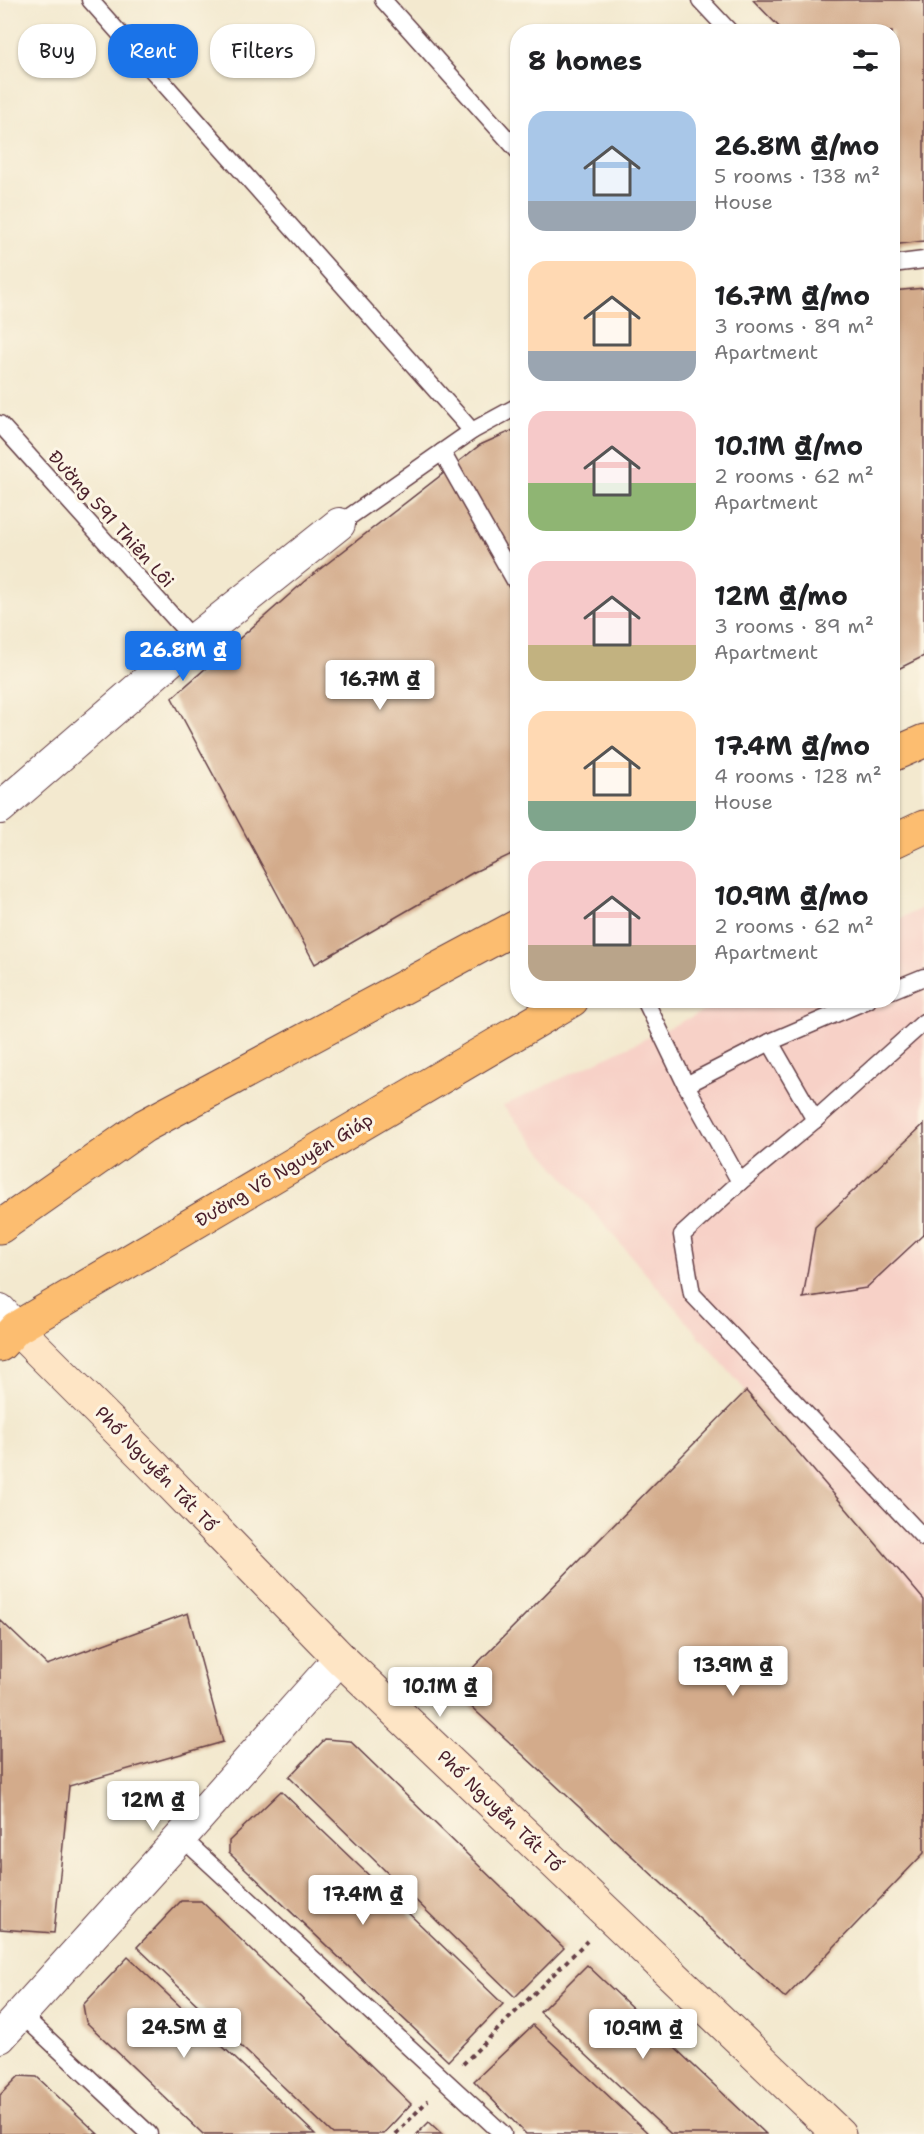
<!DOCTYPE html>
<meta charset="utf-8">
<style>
body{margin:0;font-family:"Shantell Sans",sans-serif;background:#f6f6f6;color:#202124;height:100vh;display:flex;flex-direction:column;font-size:22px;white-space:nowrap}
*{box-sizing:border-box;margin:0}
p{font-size:20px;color:#757577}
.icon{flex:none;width:33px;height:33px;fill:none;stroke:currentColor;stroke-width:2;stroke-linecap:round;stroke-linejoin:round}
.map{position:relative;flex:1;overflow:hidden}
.sheet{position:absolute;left:510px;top:24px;width:390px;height:984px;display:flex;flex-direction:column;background:#fff;border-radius:24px;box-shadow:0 2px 4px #0004}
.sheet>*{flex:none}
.guide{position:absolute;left:18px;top:24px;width:402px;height:54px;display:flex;gap:12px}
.price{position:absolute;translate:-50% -51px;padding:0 14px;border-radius:6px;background:#fff;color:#222;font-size:20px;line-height:39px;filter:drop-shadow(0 2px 3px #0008)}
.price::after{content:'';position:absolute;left:50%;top:36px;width:18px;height:14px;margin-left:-9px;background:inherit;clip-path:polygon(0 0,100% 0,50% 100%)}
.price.on{background:#1a73e8;color:#fff}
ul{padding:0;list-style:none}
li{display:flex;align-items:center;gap:18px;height:150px;padding:0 18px}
li span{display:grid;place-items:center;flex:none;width:168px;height:120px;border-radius:18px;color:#555}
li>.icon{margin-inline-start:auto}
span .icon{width:72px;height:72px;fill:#fffc;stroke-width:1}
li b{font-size:26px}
h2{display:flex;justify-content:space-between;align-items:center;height:72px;padding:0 18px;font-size:26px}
.pill{padding:0 21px;border-radius:24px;background:#fff;box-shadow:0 2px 4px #0004;font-size:21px;line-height:54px}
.pill.on{background:#1a73e8;color:#fff}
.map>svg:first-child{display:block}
</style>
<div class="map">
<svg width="924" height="2134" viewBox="0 0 924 2134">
<rect width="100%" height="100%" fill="#fcf5e5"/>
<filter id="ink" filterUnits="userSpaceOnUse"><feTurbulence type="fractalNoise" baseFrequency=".0167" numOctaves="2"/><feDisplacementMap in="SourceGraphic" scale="12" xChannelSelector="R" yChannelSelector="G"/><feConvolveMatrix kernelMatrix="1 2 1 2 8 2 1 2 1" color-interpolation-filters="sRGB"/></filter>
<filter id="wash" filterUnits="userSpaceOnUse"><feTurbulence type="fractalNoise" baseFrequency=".008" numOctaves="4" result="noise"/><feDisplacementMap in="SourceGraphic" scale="24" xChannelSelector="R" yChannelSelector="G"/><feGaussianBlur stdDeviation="1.35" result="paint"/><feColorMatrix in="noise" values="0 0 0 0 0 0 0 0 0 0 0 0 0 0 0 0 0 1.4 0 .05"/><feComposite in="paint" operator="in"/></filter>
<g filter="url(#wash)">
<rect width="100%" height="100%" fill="#f3e9cf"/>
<!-- built -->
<path fill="#f7d1c7" d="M924,907V1600L503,1106L725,1001L892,1000L893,922Z"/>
<g id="blocks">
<!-- building -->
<g fill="#d3ab8b">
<path d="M753,0H924V241L892,245V32H784Z"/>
<path d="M924,288V656L892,672V291Z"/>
<path d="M518,428V851L474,872L315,964L172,698L306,580L480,445Z"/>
<path d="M924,1124V1234L866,1288L803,1298L815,1227Z"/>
<path d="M746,1391L924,1600V1853L785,1998L452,1689Z"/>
<path d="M188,1613L223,1742L69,1786L54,1933L0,1929V1620L47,1665Z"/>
<path d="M325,1739L350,1741L564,1948L515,1997L289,1777Z"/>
<path d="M281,1791L503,2004L448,2061L229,1853V1841Z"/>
<path d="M181,1901H201L411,2104L383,2134H333L137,1947Z"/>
<path d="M128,1957L315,2134H203L86,2022L83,2005Z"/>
<path d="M587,1965L766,2134H671L540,2012Z"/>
<path d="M533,2025L649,2134H526L474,2081Z"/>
<path d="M19,2076L37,2077L98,2134H0V2095Z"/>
<path d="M429,2122L442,2134H417Z"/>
</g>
</g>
</g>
<g filter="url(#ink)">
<use href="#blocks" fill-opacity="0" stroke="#633d44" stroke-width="1.5"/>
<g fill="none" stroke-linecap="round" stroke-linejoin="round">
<defs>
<g id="lane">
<path d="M90,0L472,431"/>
<path d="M383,0L518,151"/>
<path d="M700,0L730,32"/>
<path d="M892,264L924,260"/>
<path d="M0,424L194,640"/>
<path d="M442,452L518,586"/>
<path d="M339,524L472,431L518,406"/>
<path d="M892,990L924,977"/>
<path d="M645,1000L686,1085L740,1182L682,1235L692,1294L924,1538"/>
<path d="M770,1042L815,1120"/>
<path d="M686,1085L770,1042L868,1000"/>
<path d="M740,1182L815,1120L924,1022"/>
<path d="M181,1837L503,2134"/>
<path d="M21,2014L149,2134"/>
</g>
<g id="street">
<path d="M0,808L194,640L339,524"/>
<path d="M0,1310L16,1328"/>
<path d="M0,2037L181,1837L340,1658"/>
</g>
<path id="secondary" d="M16,1328L147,1459L340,1658L839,2134"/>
<g id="primary">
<path d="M892,755L924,741"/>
<path d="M892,842L924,827"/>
<path d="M0,1227L144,1126L518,926"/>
<path d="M0,1345L16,1328L572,1000"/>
</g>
</defs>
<!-- lane casing -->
<use href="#lane" stroke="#633d44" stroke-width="19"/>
<!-- street casing -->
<use href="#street" stroke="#633d44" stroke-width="34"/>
<!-- secondary casing -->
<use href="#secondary" stroke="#633d44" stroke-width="35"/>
<!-- primary casing -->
<use href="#primary" stroke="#633d44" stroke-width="35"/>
<!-- path -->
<g stroke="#633d44" stroke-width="4" stroke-dasharray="4.5 4.5" stroke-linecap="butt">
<path d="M463,2064L587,1941"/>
<path d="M396,2134L428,2100"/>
</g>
<!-- lane -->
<use href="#lane" stroke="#fff" stroke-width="16"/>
<!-- street -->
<use href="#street" stroke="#fff" stroke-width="32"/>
<!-- secondary -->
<use href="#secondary" stroke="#fee5c5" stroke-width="33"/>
<!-- primary -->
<use href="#primary" stroke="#fcbd6f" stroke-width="33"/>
</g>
</g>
<g text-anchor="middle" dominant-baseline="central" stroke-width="6" stroke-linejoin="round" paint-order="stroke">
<!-- street labels -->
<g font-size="18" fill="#4a1f2b" stroke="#fcf5e5">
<text transform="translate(111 519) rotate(48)">Đường 591 Thiên Lôi</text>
<text transform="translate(284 1170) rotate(-31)">Đường Võ Nguyên Giáp</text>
<text transform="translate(156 1469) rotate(46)">Phố Nguyễn Tất Tố</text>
<text transform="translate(500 1811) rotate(44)">Phố Nguyễn Tất Tố</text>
</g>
</g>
</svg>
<b class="price on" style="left:183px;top:682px">26.8M ₫</b>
<b class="price" style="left:380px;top:711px">16.7M ₫</b>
<b class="price" style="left:733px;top:1697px">13.9M ₫</b>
<b class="price" style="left:440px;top:1718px">10.1M ₫</b>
<b class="price" style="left:153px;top:1832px">12M ₫</b>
<b class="price" style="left:363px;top:1926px">17.4M ₫</b>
<b class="price" style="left:184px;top:2059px">24.5M ₫</b>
<b class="price" style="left:643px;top:2060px">10.9M ₫</b>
<div class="guide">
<a class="pill">Buy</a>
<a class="pill on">Rent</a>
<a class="pill">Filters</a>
</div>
<section class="sheet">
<h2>8 homes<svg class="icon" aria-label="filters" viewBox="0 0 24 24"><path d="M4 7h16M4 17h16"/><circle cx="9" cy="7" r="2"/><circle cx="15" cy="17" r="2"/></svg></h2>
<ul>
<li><span style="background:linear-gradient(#a9c7e8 75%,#9aa5b1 0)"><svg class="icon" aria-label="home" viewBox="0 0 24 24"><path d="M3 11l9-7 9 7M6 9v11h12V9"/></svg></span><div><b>26.8M ₫/mo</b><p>5 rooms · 138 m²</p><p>House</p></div></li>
<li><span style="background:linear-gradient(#ffd9b3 75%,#9aa5b1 0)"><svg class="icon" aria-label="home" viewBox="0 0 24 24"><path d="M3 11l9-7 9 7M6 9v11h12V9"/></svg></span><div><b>16.7M ₫/mo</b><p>3 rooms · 89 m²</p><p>Apartment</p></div></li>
<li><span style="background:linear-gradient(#f6c9c9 60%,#8fb573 0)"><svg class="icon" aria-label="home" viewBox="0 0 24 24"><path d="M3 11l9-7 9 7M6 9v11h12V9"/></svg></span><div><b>10.1M ₫/mo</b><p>2 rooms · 62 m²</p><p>Apartment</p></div></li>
<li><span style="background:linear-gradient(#f6c9c9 70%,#c2b280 0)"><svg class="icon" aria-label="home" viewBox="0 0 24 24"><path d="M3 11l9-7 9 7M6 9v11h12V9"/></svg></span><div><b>12M ₫/mo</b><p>3 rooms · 89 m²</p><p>Apartment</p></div></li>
<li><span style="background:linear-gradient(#ffd9b3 75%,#7fa58c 0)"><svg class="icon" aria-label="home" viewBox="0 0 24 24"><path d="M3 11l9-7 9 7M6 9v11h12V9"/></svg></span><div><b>17.4M ₫/mo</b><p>4 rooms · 128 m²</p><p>House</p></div></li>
<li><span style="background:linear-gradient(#f6c9c9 70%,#b9a48a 0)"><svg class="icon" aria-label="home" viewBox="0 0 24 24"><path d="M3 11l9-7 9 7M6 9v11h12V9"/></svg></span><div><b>10.9M ₫/mo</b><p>2 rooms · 62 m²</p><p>Apartment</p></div></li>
</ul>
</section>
</div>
